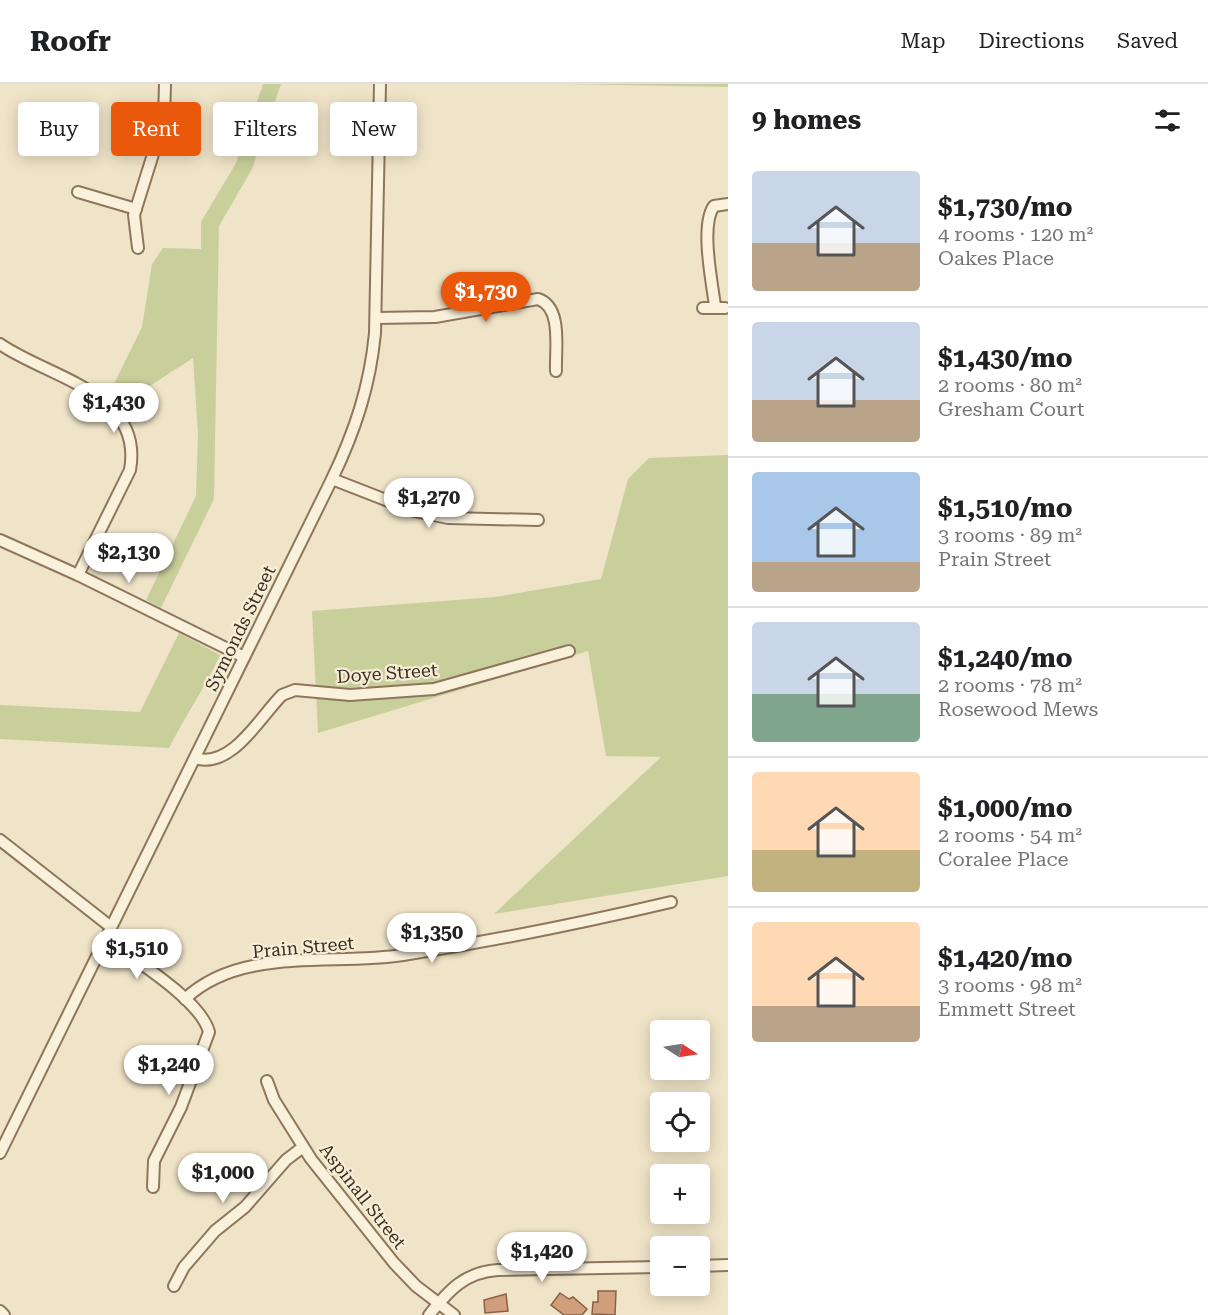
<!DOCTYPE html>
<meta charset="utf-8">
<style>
body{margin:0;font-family:"Roboto Serif",serif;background:#f2f2f2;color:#202124;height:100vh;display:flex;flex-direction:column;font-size:22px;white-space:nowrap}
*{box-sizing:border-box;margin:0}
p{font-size:20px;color:#757577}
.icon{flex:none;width:33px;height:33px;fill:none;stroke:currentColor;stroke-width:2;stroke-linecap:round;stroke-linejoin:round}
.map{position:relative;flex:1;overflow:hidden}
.details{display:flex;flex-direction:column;background:#fff;width:480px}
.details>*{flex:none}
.hud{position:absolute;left:18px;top:18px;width:570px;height:54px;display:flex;gap:12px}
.needle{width:39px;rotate:102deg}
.fabs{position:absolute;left:650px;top:936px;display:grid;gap:12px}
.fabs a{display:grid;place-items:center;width:60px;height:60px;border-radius:6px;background:#fff;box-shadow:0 3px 15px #0003;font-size:30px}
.price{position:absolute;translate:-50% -51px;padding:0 14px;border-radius:21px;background:#fff;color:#222;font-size:20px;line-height:39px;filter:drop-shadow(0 2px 3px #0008)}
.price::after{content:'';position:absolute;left:50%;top:36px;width:18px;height:14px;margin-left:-9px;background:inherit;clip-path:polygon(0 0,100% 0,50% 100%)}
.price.selected{background:#ea580c;color:#fff}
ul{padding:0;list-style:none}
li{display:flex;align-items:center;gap:18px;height:150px;padding:0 24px}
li+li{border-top:2px solid #e0e0e0}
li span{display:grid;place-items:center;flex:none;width:168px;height:120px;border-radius:6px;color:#555}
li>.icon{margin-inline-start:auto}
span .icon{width:72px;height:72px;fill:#fffc;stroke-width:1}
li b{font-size:26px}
h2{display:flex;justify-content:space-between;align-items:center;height:72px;padding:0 24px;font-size:26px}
.chip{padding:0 21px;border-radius:6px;background:#fff;box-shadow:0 3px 15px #0003;font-size:21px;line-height:54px}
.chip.selected{background:#ea580c;color:#fff}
header{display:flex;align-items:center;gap:36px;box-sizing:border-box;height:84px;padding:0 30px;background:#fff;border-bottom:2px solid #e0e0e0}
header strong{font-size:28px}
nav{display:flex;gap:33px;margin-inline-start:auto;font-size:21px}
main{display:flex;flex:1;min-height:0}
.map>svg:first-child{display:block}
</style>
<header>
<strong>Roofr</strong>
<nav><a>Map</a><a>Directions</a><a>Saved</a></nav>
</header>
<main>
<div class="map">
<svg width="728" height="1231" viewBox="0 0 728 1231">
<rect width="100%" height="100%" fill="#f0e4c8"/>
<!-- green -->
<g fill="#c9cf9b">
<path d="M263,0H281L252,85L219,142L214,415L161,524L146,516L196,412L198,350L193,274L122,320L110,308L142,243L152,180L163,164L201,165V138L236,79Z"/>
<path d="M565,0H728V3Z"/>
<path d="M728,371V792L494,830L661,673L606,672L588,567L318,649L312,527L495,513L601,495L628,395L649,374Z"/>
<path d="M179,549L220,571C205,604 185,632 169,664L0,655V621L140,628Z"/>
</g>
<!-- building -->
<g fill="#cf9f7d" stroke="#8d5f41" stroke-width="1.5">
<path d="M598,1207H616L615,1231L592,1230L593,1218H598Z"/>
<path d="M560,1209L569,1215L573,1213L587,1225L582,1231H564L551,1221Z"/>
<path d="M506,1210L508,1227L485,1229L484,1216Z"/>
</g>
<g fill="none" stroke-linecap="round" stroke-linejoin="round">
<defs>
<g id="street">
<path d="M78,108L136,125"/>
<path d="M138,164L134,131L164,35L165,0"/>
<path d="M715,222C712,198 700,141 714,122L728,120"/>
<path d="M703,224H725"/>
<path d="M376,234L435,233L538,215C563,223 555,266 556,287"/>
<path d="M0,260C49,294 144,308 130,386L78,491"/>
<path d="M332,395L414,427L448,434L538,436"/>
<path d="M0,456L78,491L244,573"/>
<path d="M195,674C231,686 260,633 282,611L295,606L350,611L434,605L569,567"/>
<path d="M0,756L111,843"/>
<path d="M106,855C133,875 201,916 209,948L181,1023L154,1077L153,1103"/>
<path d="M185,915C241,862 332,882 403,871C493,857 582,839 671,818"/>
<path d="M267,997L274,1016L311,1075L394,1179L416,1202L454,1231"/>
<path d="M0,1069L332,395C355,347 370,302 375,249L380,0"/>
<path d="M699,1182L728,1181"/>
<path d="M174,1202L184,1183L215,1147L245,1123L286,1076L303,1063"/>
<path d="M0,1227L4,1231"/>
<path d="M429,1231C449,1206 465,1188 498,1186L660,1183"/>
</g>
</defs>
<!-- street casing -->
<use href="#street" stroke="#8d765c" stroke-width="14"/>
<!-- street -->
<use href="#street" stroke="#faf1dc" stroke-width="10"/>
</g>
<g text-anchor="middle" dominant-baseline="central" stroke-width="4.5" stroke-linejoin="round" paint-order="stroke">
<!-- street labels -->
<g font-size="18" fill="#3d2e20" stroke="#f7eed8">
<text transform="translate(240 544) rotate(-64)">Symonds Street</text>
<text transform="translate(387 589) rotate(-4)">Doye Street</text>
<text transform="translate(303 863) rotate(-5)">Prain Street</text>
<text transform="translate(363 1112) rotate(52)">Aspinall Street</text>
</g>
</g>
</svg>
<div class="fabs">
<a><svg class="needle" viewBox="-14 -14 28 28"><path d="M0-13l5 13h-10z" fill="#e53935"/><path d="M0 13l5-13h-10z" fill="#757577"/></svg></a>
<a><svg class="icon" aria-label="locate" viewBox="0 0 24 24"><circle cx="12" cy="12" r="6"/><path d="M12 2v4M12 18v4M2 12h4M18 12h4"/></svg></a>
<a>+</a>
<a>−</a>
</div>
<b class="price selected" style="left:486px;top:239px">$1,730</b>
<b class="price" style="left:114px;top:350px">$1,430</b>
<b class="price" style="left:429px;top:445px">$1,270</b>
<b class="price" style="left:129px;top:500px">$2,130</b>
<b class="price" style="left:432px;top:880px">$1,350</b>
<b class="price" style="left:137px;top:896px">$1,510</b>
<b class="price" style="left:169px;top:1012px">$1,240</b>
<b class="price" style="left:223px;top:1120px">$1,000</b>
<b class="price" style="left:542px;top:1199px">$1,420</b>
<div class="hud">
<a class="chip">Buy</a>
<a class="chip selected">Rent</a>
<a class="chip">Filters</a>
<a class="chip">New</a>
</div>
</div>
<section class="details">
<h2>9 homes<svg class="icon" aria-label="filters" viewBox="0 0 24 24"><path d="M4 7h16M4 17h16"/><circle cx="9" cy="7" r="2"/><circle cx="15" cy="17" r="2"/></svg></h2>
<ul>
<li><span style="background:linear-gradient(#c9d6e8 60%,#b9a48a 0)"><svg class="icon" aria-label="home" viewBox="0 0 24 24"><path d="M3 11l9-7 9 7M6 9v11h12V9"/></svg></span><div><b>$1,730/mo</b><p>4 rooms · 120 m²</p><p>Oakes Place</p></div></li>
<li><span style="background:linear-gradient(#c9d6e8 65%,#b9a48a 0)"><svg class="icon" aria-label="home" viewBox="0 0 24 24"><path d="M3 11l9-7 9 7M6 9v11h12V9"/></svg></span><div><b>$1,430/mo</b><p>2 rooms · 80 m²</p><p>Gresham Court</p></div></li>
<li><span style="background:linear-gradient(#a9c7e8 75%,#b9a48a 0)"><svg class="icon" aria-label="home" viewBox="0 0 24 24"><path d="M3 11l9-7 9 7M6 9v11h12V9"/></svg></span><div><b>$1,510/mo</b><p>3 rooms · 89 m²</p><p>Prain Street</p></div></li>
<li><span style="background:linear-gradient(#c9d6e8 60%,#7fa58c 0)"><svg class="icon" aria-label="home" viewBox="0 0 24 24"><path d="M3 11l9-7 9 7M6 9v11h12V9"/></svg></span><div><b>$1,240/mo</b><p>2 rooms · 78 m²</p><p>Rosewood Mews</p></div></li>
<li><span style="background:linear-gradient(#ffd9b3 65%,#c2b280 0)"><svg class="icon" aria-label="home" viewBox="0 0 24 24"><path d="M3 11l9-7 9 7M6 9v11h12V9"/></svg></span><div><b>$1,000/mo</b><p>2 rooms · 54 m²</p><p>Coralee Place</p></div></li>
<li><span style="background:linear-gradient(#ffd9b3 70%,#b9a48a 0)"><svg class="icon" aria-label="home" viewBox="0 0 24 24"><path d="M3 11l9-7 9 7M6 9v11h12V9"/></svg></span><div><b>$1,420/mo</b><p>3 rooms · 98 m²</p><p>Emmett Street</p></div></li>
</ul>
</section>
</main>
